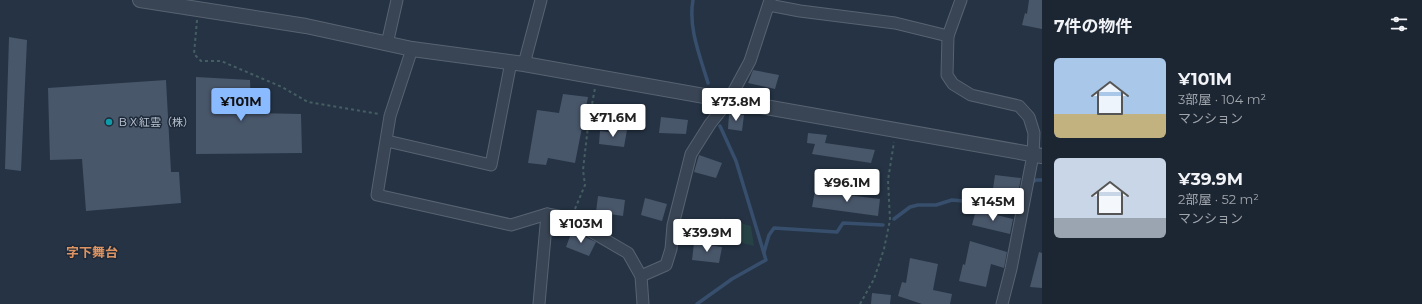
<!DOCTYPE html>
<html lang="ja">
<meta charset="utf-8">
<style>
body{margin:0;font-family:Montserrat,"Noto Sans JP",sans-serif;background:#252e3b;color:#f1f3f6;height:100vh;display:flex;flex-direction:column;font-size:15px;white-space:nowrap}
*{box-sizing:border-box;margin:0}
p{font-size:13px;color:#a0a5ac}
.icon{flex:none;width:22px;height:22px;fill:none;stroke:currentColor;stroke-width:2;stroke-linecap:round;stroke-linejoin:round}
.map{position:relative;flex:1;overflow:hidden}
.drawer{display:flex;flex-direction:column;background:#1c2633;width:380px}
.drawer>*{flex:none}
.price{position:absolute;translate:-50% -34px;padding:0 9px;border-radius:4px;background:#fff;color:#222;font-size:13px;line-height:26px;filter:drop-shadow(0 1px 2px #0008)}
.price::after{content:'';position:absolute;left:50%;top:24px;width:12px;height:9px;margin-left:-6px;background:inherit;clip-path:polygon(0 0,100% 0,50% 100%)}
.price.on{background:#8abaff;color:#111}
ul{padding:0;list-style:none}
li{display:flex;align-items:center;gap:12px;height:100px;padding:0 12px}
li span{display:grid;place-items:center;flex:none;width:112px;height:80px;border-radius:6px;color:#555}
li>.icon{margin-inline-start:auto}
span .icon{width:48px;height:48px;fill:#fffc;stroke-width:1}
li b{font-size:17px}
h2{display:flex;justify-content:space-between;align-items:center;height:48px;padding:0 12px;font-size:17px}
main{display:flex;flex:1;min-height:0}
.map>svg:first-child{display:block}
</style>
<main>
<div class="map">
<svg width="1042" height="304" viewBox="0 0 1042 304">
<rect width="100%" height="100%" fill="#253344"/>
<!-- green -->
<path fill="#274245" d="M722,218L751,226L754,246L720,237Z"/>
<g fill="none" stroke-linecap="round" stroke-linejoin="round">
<!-- stream -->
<g stroke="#374f6c" stroke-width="3.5">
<path d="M693,0C688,28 700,56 708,83"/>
<path d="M1031,183L1036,180H1042"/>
<path d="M894,219L910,207L918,205H936L952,200L974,202L980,199L1019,198"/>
<path d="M764,252L769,235L774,228L837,232L843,223L883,225"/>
<path d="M697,304L732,279L766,260L736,161L720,126"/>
</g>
</g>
<!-- building -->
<g fill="#49576b">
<path d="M1029,0H1042V29L1022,25L1025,13L1027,14Z"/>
<path d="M9,37L27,40L21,171L5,169Z"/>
<path d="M753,70L779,75L775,89L748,83Z"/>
<path d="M196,77L250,80L251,113L301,114L302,153L196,154Z"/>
<path d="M166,80L171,172H179L181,203L86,211L82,159L50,160L48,88Z"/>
<path d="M563,94L588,97L575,163L548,158L546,165L528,163L537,110L559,113Z"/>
<path d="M729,114L744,115L742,131L728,129Z"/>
<path d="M661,117L688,120L686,134L659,133Z"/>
<path d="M618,129L627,130L624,147L599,144L600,131L616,133Z"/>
<path d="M808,133L827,135L825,143L875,150L871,163L812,154L815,144L807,143Z"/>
<path d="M699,155L722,163L716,178L694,172Z"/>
<path d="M995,175L1021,178L1018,193L993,189Z"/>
<path d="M815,191L880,199L878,216L812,207Z"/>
<path d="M598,196L625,200L623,216L596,212Z"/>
<path d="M645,198L667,204L662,221L641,215Z"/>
<path d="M976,210L1013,219L1010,234L972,225Z"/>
<path d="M572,231L596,242L589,256L566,247Z"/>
<path d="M970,241L1007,252L1004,268L991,264L986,287L959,281L963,264L965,265Z"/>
<path d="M694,243L722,247L719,263L692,260Z"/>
<path d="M1039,252L1042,253V288L1030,287Z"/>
<path d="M910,258L938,264L933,290L952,294L950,304H922L898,296L902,282L906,283Z"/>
<path d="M872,293L891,295L890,304H871Z"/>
</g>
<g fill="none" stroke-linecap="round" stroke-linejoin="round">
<defs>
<g id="minor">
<path d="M961,0L948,36L947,75L953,84L971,95L1019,106L1029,117L1034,133L1033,155L1011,269L1002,304"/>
<path d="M769,5L800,11L895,23L948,36"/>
<path d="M387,44L397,0"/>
<path d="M412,49L390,116L377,195L511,225L547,214L568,218L628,253L641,276L643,304"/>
<path d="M524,64L541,0"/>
<path d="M387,141L491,165L511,62"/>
<path d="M641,276L666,265L671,249L673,225L691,154L710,124L729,100L750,61L770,0"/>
<path d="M539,304L547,214"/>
</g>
<path id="tertiary" d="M140,0L306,26L412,49L524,64L1042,156"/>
</defs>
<!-- minor casing -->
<use href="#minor" stroke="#586371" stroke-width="13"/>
<!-- tertiary casing -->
<use href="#tertiary" stroke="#586371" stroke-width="16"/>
<!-- path -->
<g stroke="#455f61" stroke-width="2" stroke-dasharray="3 3" stroke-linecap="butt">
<path d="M197,20L194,54L201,61H221L282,87L308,102L379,114"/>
<path d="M575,209L585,185L583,170L588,126L595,88"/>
<path d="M685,223L718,231"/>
<path d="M860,304L874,279L884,249L890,220L888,180L894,142"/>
</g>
<!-- minor -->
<use href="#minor" stroke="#394554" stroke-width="11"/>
<!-- tertiary -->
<use href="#tertiary" stroke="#394554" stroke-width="14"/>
</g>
<!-- markers -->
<circle fill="#0f9aa8" stroke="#1e2a39" stroke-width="1.5" cx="109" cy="122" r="4"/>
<g text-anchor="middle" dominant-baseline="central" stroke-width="3" stroke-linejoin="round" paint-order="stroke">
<!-- poi labels -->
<g font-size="11" fill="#b7c0cd" stroke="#1e2a39" text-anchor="start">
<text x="117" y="122">ＢＸ紅雲（株）</text>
</g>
<!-- quarter labels -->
<g font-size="13" font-weight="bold" fill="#de9462" stroke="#1e2a39">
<text x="92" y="252">字下舞台</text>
</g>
</g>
</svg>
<b class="price on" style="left:241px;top:122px">¥101M</b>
<b class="price" style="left:736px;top:122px">¥73.8M</b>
<b class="price" style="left:613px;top:138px">¥71.6M</b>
<b class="price" style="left:847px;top:203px">¥96.1M</b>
<b class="price" style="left:993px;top:222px">¥145M</b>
<b class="price" style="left:581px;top:244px">¥103M</b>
<b class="price" style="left:707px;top:253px">¥39.9M</b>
</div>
<section class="drawer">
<h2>7件の物件<svg class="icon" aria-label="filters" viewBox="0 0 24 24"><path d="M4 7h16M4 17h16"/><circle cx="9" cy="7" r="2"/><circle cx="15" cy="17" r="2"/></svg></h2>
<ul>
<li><span style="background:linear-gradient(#a9c7e8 70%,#c2b280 0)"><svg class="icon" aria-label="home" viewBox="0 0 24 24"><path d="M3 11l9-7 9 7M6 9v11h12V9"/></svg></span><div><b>¥101M</b><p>3部屋 · 104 m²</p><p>マンション</p></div></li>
<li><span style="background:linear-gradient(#c9d6e8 75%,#9aa5b1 0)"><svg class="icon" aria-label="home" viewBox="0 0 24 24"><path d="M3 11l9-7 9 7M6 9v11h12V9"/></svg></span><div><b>¥39.9M</b><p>2部屋 · 52 m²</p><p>マンション</p></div></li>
</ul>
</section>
</main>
